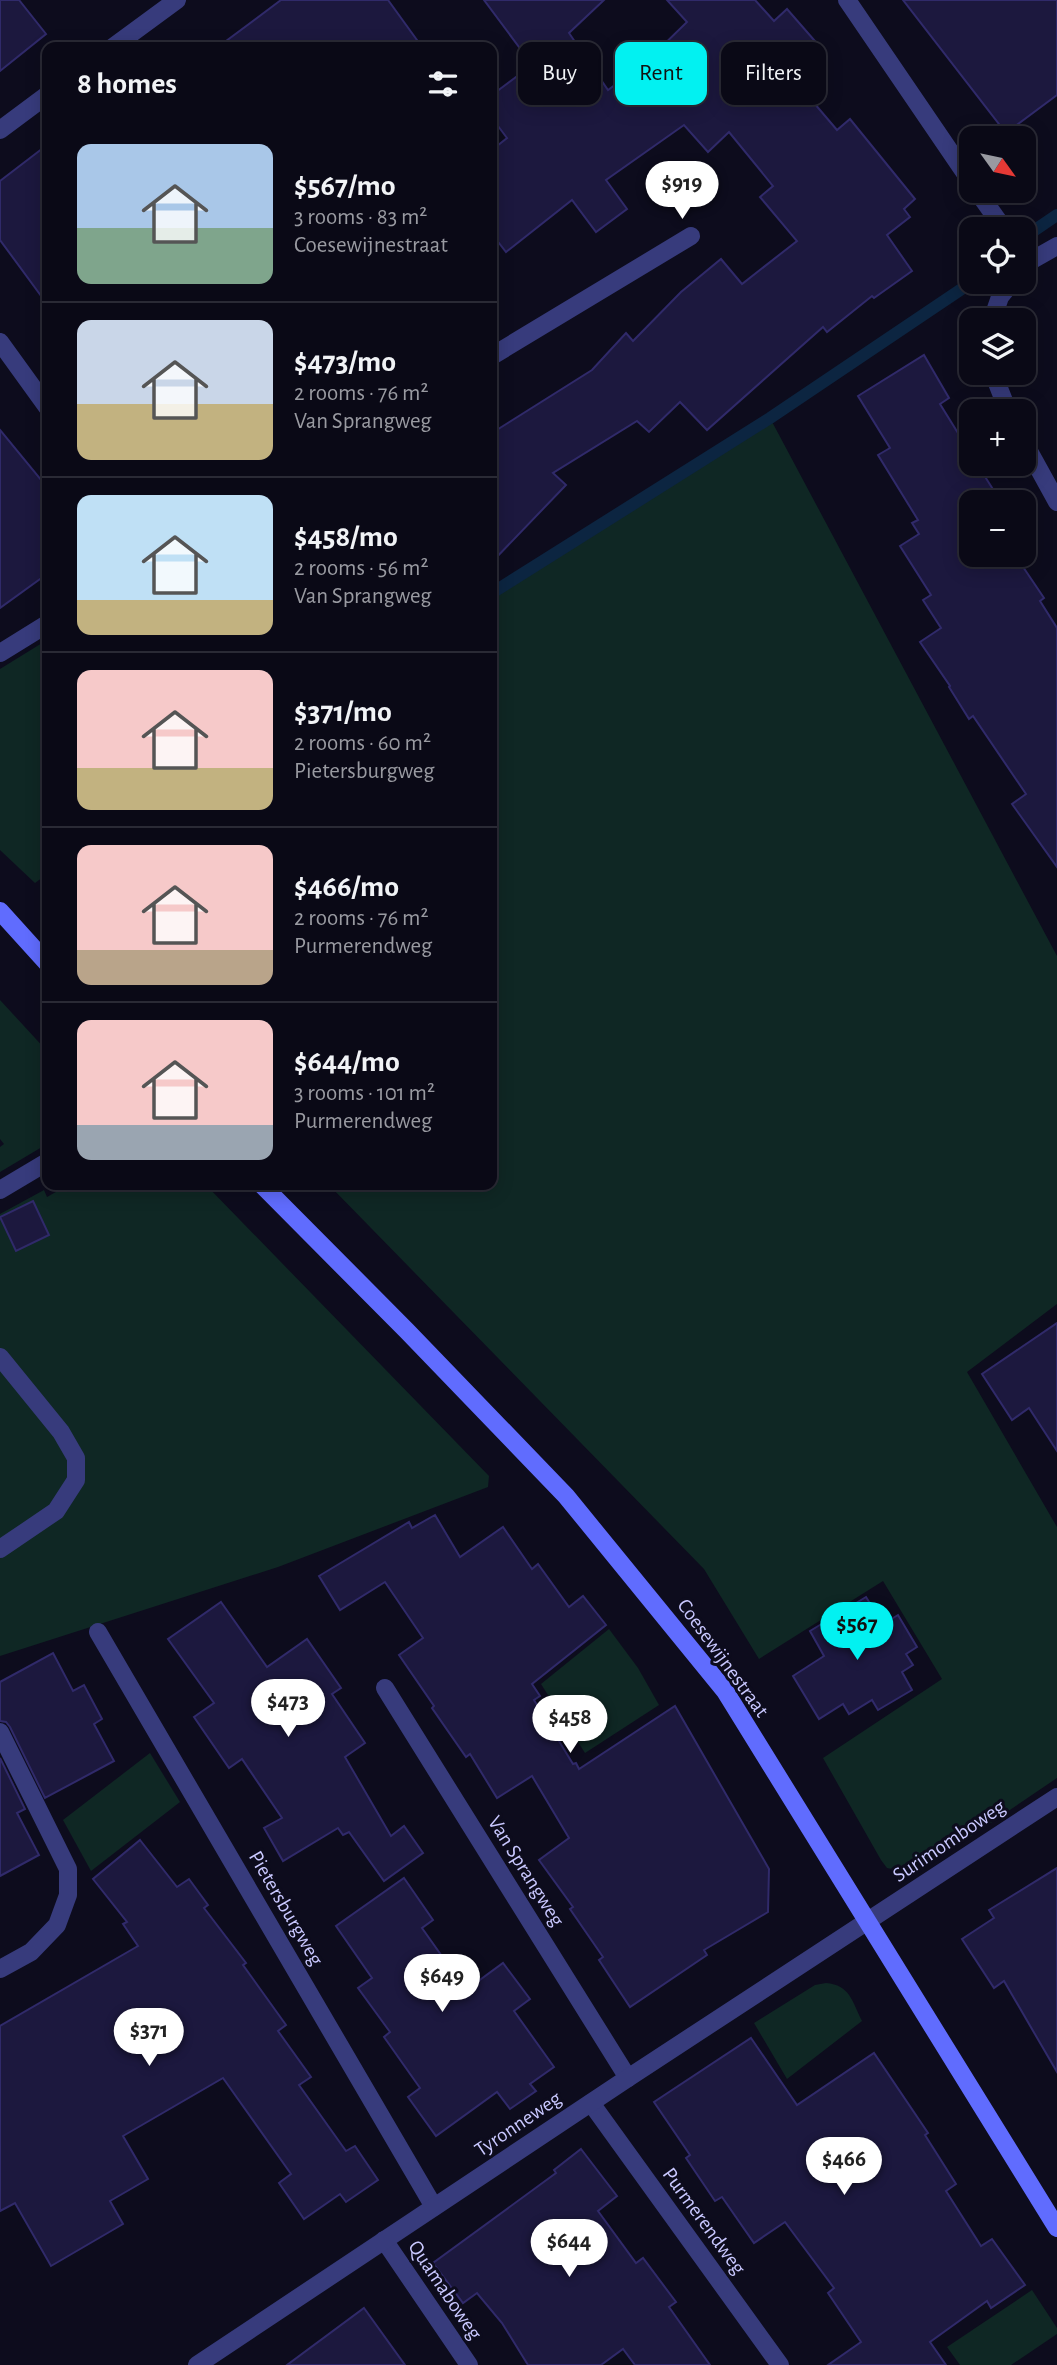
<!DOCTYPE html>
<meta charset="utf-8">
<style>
body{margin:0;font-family:"Alegreya Sans",sans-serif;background:#181723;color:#f1f3f6;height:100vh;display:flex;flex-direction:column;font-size:26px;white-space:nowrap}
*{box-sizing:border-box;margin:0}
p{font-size:23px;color:#999aa1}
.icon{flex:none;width:38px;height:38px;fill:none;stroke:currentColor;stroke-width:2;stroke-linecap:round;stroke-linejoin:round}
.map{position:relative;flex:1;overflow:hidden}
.panel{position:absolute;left:42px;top:42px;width:455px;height:1148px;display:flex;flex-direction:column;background:#0a0916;border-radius:14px;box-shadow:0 4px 18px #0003,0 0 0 2px #2a2a35}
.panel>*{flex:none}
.banner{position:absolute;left:518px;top:42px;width:434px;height:63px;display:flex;gap:14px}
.needle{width:46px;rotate:123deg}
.tools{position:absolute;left:959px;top:126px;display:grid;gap:14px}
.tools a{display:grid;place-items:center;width:77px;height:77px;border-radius:14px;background:#0a0916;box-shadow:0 4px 18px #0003,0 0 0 2px #2a2a35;font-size:35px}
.price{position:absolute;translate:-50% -60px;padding:0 16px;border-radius:24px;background:#fff;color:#222;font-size:23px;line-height:46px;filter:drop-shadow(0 2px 4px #0008)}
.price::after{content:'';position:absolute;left:50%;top:42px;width:21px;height:16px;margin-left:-10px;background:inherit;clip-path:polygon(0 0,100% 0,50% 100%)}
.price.selected{background:#02f1f1;color:#111}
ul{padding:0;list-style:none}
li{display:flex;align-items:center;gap:21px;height:175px;padding:0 35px}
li+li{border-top:2px solid #2a2a35}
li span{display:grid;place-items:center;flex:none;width:196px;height:140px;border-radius:14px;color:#555}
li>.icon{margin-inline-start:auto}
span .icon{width:84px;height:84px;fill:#fffc;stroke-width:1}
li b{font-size:30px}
h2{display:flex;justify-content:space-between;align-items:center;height:84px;padding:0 35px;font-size:30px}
.chip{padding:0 24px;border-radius:14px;background:#0a0916;box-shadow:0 4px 18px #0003,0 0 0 2px #2a2a35;font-size:24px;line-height:63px}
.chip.selected{background:#02f1f1;color:#111}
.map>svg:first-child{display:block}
</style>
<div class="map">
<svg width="1057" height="2365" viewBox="0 0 1057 2365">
<rect width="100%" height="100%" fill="#0d0c1d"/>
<!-- green -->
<g fill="#0f2724">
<path d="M770,418L1057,956V1304L967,1372L1057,1527V1778L921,1870L906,1872L887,1868L881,1860L823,1758L942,1679L883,1581L759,1659L704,1569L329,1185H492V593Z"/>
<path d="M47,640V874L35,883L0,850V669Z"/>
<path d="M0,1000L47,1051V1144L0,1172V1147L4,1144L0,1139Z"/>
<path d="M68,1185H206L489,1476L488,1487L278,1567L0,1656V1214L44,1190L47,1197Z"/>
<path d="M609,1629L638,1668L659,1705L585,1753L541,1684Z"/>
<path d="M150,1753L180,1802L91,1871L63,1820Z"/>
<path d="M826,1983C850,1985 852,2001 862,2021L787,2079L754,2023L815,1985Z"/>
<path d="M1032,2290L1057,2328V2334L1011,2365H960L947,2347Z"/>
</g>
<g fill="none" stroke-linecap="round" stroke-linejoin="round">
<!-- stream -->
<g stroke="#0c2541" stroke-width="12">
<path d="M1032,232L1057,215"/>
<path d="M492,593L770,418L972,282"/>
</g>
</g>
<!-- building -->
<g fill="#1c183e" stroke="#302a6a" stroke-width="2">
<path d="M0,0H19L46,34L0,71Z"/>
<path d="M281,0H388L422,47H218Z"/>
<path d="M484,0H604L569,33L608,90L647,61L687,22L667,0H755L774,21L787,9L821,48L791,76L837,130L850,119L915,199L904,209L910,217L887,235L912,271L874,298L872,296L827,332L823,327L707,430L680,402L649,432L637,421L553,473L566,485L492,562V433L592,370L626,333L633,341L681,292L721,259L742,284L797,241L760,197L773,186L729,132L708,152L684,125L606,180L627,209L596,232L572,200L506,252L492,234V150L507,138L492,118V95L556,47H519Z"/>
<path d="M903,0H1057V95L1006,133Z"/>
<path d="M47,145V304L0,240V181Z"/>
<path d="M924,355L949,398L940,404L971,454V464H977L1001,502H971V555H1015L1044,598L1040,601L1057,628V867L1012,804L1026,794L973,716L969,719L949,687L950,686L920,642L941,628L923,600L931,595L900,546L919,534L912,523L918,520L878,455L890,448L858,396Z"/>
<path d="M0,430L47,487V574L0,608Z"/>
<path d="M33,1201L49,1235L16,1251L0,1217Z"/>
<path d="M1057,1323V1451L1029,1408L1012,1420L982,1374Z"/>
<path d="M435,1515L460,1557L503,1527L532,1569L538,1564L569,1607L583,1596L606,1625L532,1684L540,1696L534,1700L573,1764L576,1763L579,1769L675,1706L769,1869L768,1912L704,1950L707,1955L630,2007L599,1960L603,1957L570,1909L573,1907L539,1860L569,1838L532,1776L497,1798L470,1754L466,1757L432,1708L434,1706L399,1655L423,1638L385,1582L340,1610L319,1576L409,1522L412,1528Z"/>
<path d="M866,1597L883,1624L898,1615L917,1647L906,1654L913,1665L902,1672L912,1690L878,1710L872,1700L849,1714L843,1704L819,1719L793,1676L824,1656L810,1631Z"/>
<path d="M221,1602L267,1667L307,1639L341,1688L332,1694L365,1743L345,1757L391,1836L404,1826L423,1853L384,1881L349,1832L343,1835L338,1828L283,1861L264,1828L282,1818L242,1759L229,1768L194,1717L214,1703L168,1639Z"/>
<path d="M53,1653L73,1691L84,1685L102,1719L94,1724L114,1761L45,1798L10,1727L6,1722L0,1721V1682Z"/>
<path d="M0,1758L25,1809L17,1813L39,1855L0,1876Z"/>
<path d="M140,1840L177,1887L189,1879L208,1905L204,1908L246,1963L243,1965L286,2025L278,2031L311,2077L299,2085L346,2151L355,2146L378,2180L346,2202L340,2194L304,2219L279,2183L291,2174L223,2078L123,2136L148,2179L110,2201L123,2224L51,2266L15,2203L0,2211V2026L138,1946L123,1924L127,1922L93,1879Z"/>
<path d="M1057,1868V2072L1004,1981L994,1988L962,1939L994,1918L989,1910Z"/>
<path d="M404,1878L433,1920L422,1928L466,1990L503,1963L530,1999L514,2011L554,2067L530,2084L536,2091L510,2109L497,2092L436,2136L408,2097L420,2088L384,2037L390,2032L358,1988L372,1978L336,1926Z"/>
<path d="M751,2038L797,2105L874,2053L928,2133L925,2135L956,2184L946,2191L981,2246L992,2239L1025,2285L991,2308L987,2301L930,2342L946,2365H828L861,2342L828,2293L834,2288L785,2222L754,2243L722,2197L715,2201L686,2158L690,2155L654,2102Z"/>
<path d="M581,2149L617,2196L598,2211L636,2263L643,2258L676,2302L669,2307L710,2365H635L623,2349L601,2365H528L502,2323L477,2293L463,2303L433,2263L556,2173L554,2170Z"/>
<path d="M364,2308L405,2365H287Z"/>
</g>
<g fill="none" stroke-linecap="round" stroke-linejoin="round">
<!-- lane -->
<g stroke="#373b7c" stroke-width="18">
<path d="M0,1190L47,1162"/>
<path d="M0,1357L61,1432L76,1458V1480L56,1511L0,1549"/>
<path d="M0,1732L68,1869V1895L57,1925L31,1952L0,1969"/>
</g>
<!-- street -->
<g stroke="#373b7c" stroke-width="18">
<path d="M847,0L971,182"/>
<path d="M113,47L177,0"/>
<path d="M0,130L47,95"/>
<path d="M977,191L1004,229"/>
<path d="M1027,263L1057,246"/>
<path d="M992,320L1000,297L1012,282"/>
<path d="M0,342L47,407"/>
<path d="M492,356L691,236"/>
<path d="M993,373L1008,411"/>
<path d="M1024,442L1057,502"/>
<path d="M0,653L47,624"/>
<path d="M98,1632L434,2207"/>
<path d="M385,1688L628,2078"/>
<path d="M591,2103L780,2365"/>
<path d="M384,2240L469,2365"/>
<path d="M197,2365L628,2078L1057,1797"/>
</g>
<!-- secondary -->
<g stroke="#606cfe" stroke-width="18">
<path d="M0,911L47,963"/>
<path d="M262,1185L407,1331L566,1496L725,1691L1057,2228"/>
</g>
</g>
<g text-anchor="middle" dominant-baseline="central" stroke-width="6" stroke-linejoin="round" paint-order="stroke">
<!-- street labels -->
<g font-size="21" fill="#c9c8ff" stroke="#0d0c1d">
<text transform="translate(723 1658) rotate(54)">Coesewijnestraat</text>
<text transform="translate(949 1841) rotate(-34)">Surimomboweg</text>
<text transform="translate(526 1871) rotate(58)">Van Sprangweg</text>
<text transform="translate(286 1908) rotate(60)">Pietersburgweg</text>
<text transform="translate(518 2124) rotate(-34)">Tyronneweg</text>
<text transform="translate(704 2221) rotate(54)">Purmerendweg</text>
<text transform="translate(445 2290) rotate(56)">Quamaboweg</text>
</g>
</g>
</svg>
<div class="tools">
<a><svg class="needle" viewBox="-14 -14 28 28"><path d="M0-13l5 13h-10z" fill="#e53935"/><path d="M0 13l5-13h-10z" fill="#999aa1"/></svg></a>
<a><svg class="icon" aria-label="locate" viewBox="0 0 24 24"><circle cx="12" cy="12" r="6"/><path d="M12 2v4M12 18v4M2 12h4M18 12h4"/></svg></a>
<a><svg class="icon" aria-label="layers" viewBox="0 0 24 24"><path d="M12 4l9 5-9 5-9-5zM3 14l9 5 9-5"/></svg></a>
<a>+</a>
<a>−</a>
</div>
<b class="price" style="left:682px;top:221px">$919</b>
<b class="price selected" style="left:857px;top:1662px">$567</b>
<b class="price" style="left:288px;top:1739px">$473</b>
<b class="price" style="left:570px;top:1755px">$458</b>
<b class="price" style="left:442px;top:2014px">$649</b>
<b class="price" style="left:149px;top:2068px">$371</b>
<b class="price" style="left:844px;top:2197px">$466</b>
<b class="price" style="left:569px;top:2279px">$644</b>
<div class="banner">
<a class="chip">Buy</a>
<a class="chip selected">Rent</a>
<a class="chip">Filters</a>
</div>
<section class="panel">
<h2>8 homes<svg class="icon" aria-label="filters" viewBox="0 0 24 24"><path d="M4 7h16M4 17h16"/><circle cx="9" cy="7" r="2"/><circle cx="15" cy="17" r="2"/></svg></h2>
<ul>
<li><span style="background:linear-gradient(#a9c7e8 60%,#7fa58c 0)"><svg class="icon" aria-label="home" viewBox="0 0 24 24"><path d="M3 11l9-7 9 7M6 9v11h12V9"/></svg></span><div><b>$567/mo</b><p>3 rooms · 83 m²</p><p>Coesewijnestraat</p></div></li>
<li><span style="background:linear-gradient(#c9d6e8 60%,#c2b280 0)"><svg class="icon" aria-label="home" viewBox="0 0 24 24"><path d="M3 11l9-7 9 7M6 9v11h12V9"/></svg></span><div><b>$473/mo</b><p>2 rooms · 76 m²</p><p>Van Sprangweg</p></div></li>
<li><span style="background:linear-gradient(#bfe0f5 75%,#c2b280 0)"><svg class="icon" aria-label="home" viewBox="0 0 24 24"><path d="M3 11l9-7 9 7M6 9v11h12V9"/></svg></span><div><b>$458/mo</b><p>2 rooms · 56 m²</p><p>Van Sprangweg</p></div></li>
<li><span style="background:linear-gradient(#f6c9c9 70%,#c2b280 0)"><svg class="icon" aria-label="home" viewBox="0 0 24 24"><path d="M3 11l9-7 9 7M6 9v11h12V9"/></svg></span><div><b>$371/mo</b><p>2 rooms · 60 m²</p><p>Pietersburgweg</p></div></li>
<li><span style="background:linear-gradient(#f6c9c9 75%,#b9a48a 0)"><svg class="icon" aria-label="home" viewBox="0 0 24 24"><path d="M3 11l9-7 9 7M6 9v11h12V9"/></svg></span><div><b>$466/mo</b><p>2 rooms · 76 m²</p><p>Purmerendweg</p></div></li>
<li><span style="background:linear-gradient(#f6c9c9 75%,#9aa5b1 0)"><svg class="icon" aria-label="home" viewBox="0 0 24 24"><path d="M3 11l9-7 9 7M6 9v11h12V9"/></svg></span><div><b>$644/mo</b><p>3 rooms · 101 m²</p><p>Purmerendweg</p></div></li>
</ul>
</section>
</div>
